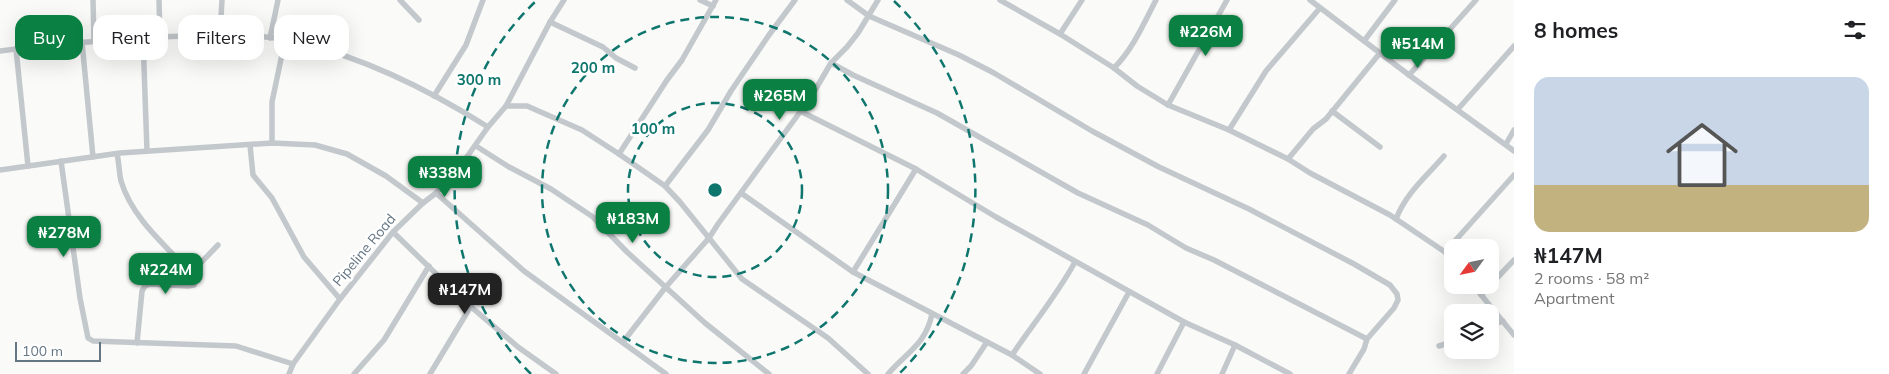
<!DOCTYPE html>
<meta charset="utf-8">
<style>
body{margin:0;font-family:Mulish,sans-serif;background:#f2f2f2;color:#202124;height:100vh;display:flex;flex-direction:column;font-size:19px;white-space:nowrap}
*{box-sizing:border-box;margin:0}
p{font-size:16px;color:#757577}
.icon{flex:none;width:28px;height:28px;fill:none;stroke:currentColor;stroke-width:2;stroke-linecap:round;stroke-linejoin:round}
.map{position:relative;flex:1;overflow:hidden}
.side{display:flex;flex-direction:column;background:#fff;width:375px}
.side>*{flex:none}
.hud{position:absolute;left:15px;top:15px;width:475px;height:45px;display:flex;gap:10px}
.needle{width:32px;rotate:237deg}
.controls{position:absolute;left:1444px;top:239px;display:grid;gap:10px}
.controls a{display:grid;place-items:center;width:55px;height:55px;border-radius:10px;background:#fff;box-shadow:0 5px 20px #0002;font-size:25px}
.scale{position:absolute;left:15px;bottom:12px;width:86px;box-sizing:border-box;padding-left:5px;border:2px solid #657683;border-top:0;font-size:14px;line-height:18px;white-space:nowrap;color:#657683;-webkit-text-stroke:4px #fff;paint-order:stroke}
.price{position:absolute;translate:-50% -42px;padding:0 11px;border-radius:10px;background:#0b8043;color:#fff;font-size:16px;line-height:32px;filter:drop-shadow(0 1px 2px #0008)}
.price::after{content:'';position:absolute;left:50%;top:30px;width:15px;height:11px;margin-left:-8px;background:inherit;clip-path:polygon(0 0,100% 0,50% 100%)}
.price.on{background:#222;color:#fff}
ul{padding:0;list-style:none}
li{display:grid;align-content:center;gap:10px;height:265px;padding:0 20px}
li span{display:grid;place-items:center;height:155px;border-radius:15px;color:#555}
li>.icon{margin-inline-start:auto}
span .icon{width:90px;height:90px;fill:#fffc;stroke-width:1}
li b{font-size:21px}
h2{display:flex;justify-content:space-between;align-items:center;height:60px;padding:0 20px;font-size:21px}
.pill{padding:0 18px;border-radius:15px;background:#fff;box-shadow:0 5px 20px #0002;font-size:18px;line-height:45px}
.pill.on{background:#0b8043;color:#fff}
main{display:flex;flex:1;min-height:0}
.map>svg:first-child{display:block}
</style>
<main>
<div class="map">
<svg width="1514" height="374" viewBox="0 0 1514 374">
<rect width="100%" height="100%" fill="#fafaf8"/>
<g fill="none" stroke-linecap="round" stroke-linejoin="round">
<!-- street -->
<g stroke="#c3c8cc" stroke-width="5.5">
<path d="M93,0L94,41"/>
<path d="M159,0L160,38"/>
<path d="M400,0L419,20"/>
<path d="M700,0L713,6"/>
<path d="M847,0L869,16L959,55L994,73L1092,131L1159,167L1249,209L1354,264L1390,285L1397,294L1398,300L1394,308L1367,339L1364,349L1349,374"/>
<path d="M1000,0L1060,34L1114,68L1137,86L1168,105L1229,130L1288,159L1310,173L1390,215L1445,252L1452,261"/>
<path d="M1310,0L1409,75L1514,151"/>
<path d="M550,22L603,47L616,58L635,68"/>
<path d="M220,34L222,0"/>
<path d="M1060,34L1082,0"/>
<path d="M143,38L147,151"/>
<path d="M270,38L278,0"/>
<path d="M1364,41L1395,0"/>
<path d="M82,42L93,157"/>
<path d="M16,49L28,166"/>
<path d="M0,51C54,44 108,40 162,37C207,35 254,32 298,42C364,58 431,91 488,127"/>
<path d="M831,63L853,75L937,113L1078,193L1148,225L1186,248L1214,260L1367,339"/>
<path d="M1114,68C1133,49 1144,23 1156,0"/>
<path d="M1409,75L1476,0"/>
<path d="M434,96L466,45L483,0"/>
<path d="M1168,105L1227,0"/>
<path d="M506,106H527L582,130L619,154L665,186L680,202L742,279L828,338L868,374"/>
<path d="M1458,109L1514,46"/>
<path d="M800,111L916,169L996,217L1184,322L1235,345L1290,374"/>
<path d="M1332,111L1380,147"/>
<path d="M1229,130L1266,71L1320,8"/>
<path d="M272,143V102L285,40"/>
<path d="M1506,144L1514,130"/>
<path d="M250,145L253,175L272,198L304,257L340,299"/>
<path d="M476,146L509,167L551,189L593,217L627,252L705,323L769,374"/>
<path d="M117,154C119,162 119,172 121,181C132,218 165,245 191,273L195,282L194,285L188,286L150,284L145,286L142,291L137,343"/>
<path d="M619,154L667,80L682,60L716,0"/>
<path d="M1288,159L1313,129L1326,119L1380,53"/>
<path d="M61,161L80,298L88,338L93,341L236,346L293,364"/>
<path d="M0,170L120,153L272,143L315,145L347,154L386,176L423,203"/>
<path d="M665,186L708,130L731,91L769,35L795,0"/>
<path d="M436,193L524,271L666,374"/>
<path d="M741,193L853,272L1012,355L1040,374"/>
<path d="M1396,219C1406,193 1426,177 1444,156"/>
<path d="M393,232L463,300L518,347L556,374"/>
<path d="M1445,252L1514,175"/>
<path d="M853,272L916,169"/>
<path d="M191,273L218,245"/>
<path d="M1473,285L1514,335"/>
<path d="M1481,295L1514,260"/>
<path d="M1490,326L1503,321"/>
<path d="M623,342L665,288L709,238L718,224L811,97L831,63L847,47L858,33L878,0"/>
<path d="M1439,346L1452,342"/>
<path d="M1012,355C1033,324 1057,295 1075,262"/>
<path d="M289,374L293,364L340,299L393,232L423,203L436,193L459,168L488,127L506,106L550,22L564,0"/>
<path d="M354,374L384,340L429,266"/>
<path d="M430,374L471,306"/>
<path d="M888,374C906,353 926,344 932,314"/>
<path d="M963,374L971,366L987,342"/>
<path d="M1084,374L1129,292"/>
<path d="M1157,374L1184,322"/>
<path d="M1222,374L1235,345"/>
</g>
</g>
<!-- distance rings -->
<g fill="none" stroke="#0f766e" stroke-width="2.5" stroke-dasharray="9 6">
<circle cx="715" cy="190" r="87"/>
<circle cx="715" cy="190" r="173"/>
<path d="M531 374A260 260 0 0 1 536 1M894 1A260 260 0 0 1 899 374"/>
</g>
<g text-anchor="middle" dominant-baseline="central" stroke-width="5" stroke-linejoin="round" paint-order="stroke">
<!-- street labels -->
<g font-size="14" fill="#657683" stroke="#fff">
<text transform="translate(364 250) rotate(-50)">Pipeline Road</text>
</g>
</g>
<circle cx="715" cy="190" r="8" fill="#0f766e" stroke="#fff" stroke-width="2.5"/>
<g font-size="15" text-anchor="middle" font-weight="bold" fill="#0f766e" stroke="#fff" stroke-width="5" stroke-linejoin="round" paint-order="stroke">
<text x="593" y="73">200 m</text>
<text x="479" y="85">300 m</text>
<text x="653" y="134">100 m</text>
</g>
</svg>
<div class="controls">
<a><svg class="needle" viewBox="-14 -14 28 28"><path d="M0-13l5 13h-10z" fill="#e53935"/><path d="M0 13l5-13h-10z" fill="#757577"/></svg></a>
<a><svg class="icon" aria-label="layers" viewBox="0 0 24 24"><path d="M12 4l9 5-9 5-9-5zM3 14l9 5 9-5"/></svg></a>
</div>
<div class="scale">100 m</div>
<b class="price" style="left:1206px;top:57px">₦226M</b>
<b class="price" style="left:1418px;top:69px">₦514M</b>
<b class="price" style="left:780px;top:121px">₦265M</b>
<b class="price" style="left:445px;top:198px">₦338M</b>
<b class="price" style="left:633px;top:244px">₦183M</b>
<b class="price" style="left:64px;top:258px">₦278M</b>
<b class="price" style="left:166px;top:295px">₦224M</b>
<b class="price on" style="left:465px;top:315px">₦147M</b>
<div class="hud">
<a class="pill on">Buy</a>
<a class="pill">Rent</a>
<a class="pill">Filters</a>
<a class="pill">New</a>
</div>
</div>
<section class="side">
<h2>8 homes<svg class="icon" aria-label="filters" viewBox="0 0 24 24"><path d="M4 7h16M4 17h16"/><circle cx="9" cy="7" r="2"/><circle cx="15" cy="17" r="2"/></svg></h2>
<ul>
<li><span style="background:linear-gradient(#c9d6e8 70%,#c2b280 0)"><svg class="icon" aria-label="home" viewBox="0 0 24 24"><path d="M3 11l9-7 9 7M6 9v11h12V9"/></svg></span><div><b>₦147M</b><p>2 rooms · 58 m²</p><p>Apartment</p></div></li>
</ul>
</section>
</main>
